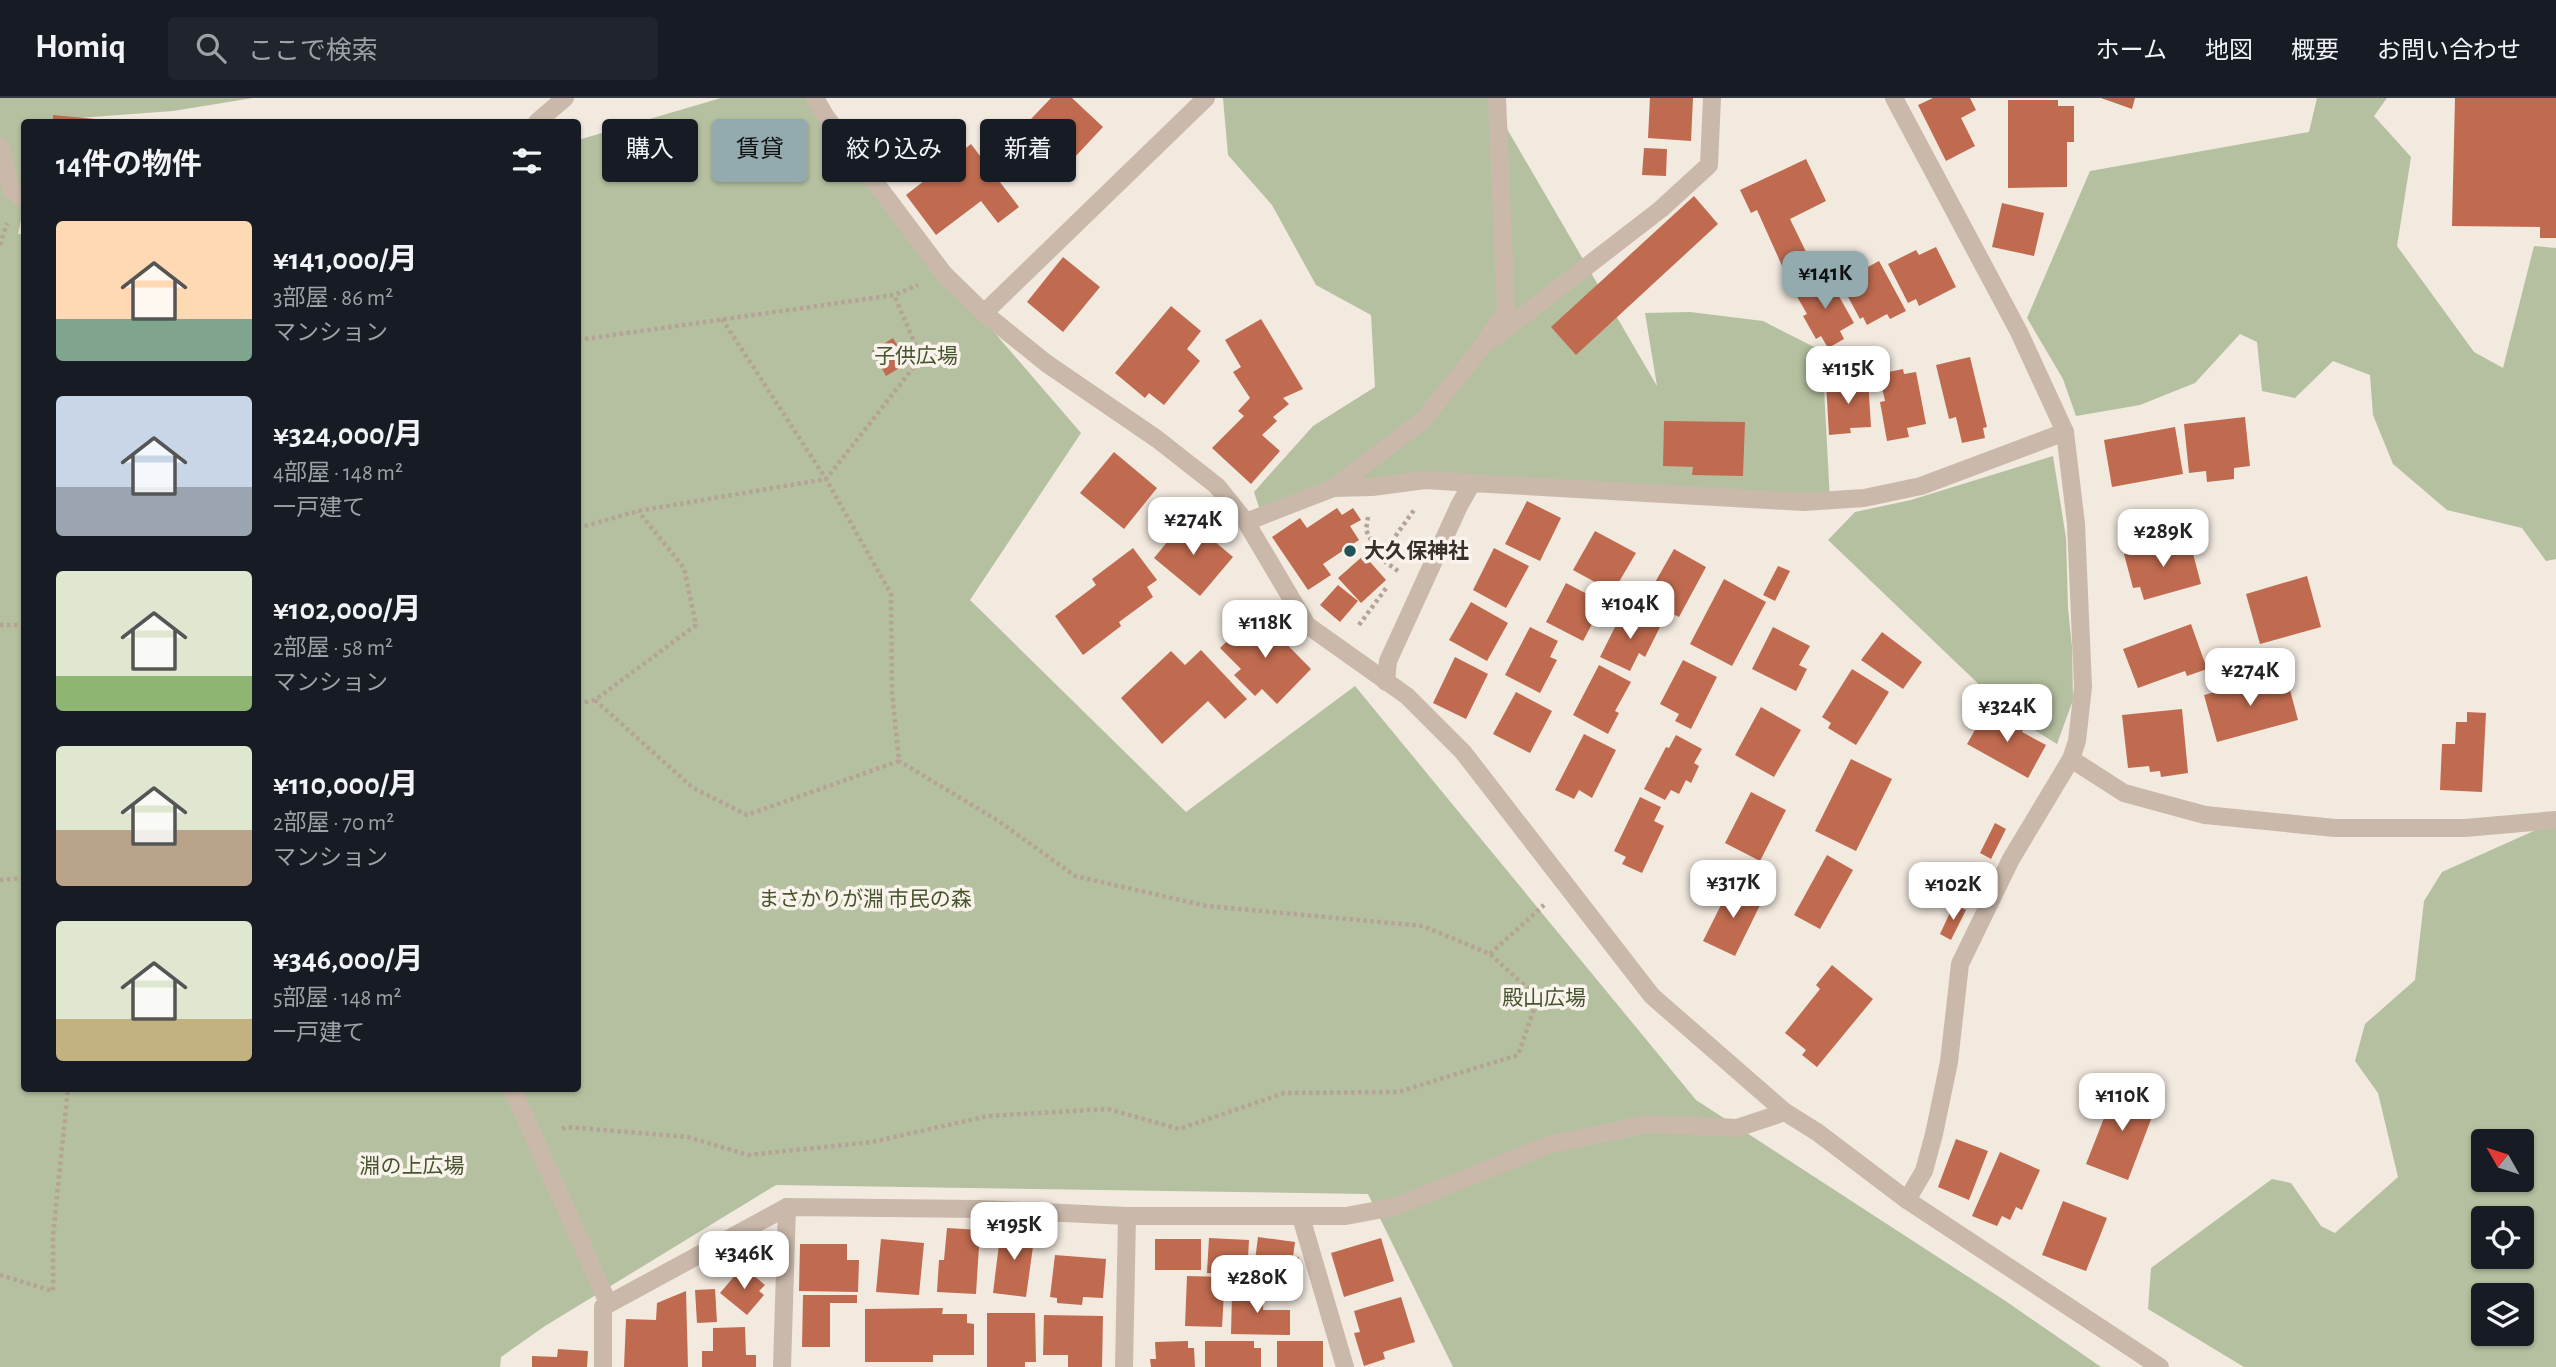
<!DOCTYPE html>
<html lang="ja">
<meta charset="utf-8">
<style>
body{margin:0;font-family:"Alegreya Sans","Noto Sans JP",sans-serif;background:#20242c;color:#f1f3f6;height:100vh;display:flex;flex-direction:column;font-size:26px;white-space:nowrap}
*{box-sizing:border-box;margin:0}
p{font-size:23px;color:#9ea1a6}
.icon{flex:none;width:38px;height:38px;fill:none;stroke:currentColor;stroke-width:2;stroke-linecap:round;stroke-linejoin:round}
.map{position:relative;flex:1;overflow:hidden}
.panel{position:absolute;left:21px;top:21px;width:560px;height:973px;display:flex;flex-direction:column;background:#171b24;border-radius:7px;box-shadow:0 2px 5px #0004}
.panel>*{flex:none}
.banner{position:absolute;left:602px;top:21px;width:665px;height:63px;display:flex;gap:14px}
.needle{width:46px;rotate:309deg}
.controls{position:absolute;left:2471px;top:1031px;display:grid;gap:14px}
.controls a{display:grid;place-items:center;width:63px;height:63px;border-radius:7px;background:#171b24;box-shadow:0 2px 5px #0004;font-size:35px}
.price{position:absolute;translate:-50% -60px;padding:0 16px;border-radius:14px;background:#fff;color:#222;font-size:23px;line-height:46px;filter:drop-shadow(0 2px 4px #0008)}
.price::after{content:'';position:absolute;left:50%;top:42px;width:21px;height:16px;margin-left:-10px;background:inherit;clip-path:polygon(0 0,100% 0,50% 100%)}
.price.current{background:#93abaf;color:#111}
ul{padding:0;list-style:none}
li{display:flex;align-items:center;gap:21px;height:175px;padding:0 35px}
li span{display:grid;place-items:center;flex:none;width:196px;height:140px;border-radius:7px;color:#555}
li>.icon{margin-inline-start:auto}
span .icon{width:84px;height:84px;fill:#fffc;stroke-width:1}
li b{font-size:30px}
h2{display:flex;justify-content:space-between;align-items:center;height:84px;padding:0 35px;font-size:30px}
.chip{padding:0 24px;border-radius:7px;background:#171b24;box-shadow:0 2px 5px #0004;font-size:24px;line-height:63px}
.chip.current{background:#93abaf;color:#111}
header{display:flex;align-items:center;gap:42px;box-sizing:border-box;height:98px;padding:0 35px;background:#171b24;border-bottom:2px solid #363941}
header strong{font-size:33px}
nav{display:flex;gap:38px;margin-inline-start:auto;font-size:24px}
.search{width:490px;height:63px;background:#20242c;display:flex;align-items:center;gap:18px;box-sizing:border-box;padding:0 24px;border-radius:7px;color:#9ea1a6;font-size:26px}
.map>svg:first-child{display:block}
</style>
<header>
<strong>Homiq</strong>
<div class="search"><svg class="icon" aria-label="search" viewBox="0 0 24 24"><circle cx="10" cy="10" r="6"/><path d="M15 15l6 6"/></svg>ここで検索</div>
<nav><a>ホーム</a><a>地図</a><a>概要</a><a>お問い合わせ</a></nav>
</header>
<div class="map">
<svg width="2556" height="1269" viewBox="0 0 2556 1269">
<rect width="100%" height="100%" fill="#f2e9df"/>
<!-- green -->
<g fill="#b5c0a0" fill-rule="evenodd">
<path d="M0,0H253L173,13L24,24V108L18,136H24V990H578V42L721,0H815L944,176L1081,335L970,502L1186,714L1355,588L1696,1002L2007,1204L2101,1269H1453L1368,1096L776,1087L545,1228L501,1259L500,1269H0Z"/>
<path d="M1223,0H1489L1657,288L1645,215L1690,214L1763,223L1822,253L1830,403L1472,385L1333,390L1262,418L1254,394L1313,328L1375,289L1371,217L1316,187L1272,107L1228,57Z"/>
<path d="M2317,0H2387L2374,18L2411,59L2397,148L2474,254L2503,270L2534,148L2556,150V461L2546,463L2522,430L2447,412L2393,366L2373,317L2370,277L2333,263L2295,300L2262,293L2257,244L2240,236L2195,285L2140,307L2076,318L2063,281L2027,220L2090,73L2309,34Z"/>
<path d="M2053,358L2066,440L2068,510L2072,549L2073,602L2057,646L2012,618L1828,442L1855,414L1911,402Z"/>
<path d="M2556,723V1269H2244L2148,1211L2151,1170L2272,1081L2291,1085L2321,1128L2335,1135L2398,1079L2378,995L2355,963L2365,926L2415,882L2424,803L2442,774ZM2483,1043H2522V1082H2483ZM2483,1120H2522V1158H2483ZM2483,1197H2522V1236H2483Z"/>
</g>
<!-- building -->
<g fill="#c06b4f">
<path d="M1051,0H1072L1103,29L1073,61L1031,21Z"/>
<path d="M1650,0H1693L1691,43L1648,40Z"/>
<path d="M1933,0H1970L1976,12L1961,20L1975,48L1946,63L1918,7Z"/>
<path d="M2101,0H2135L2132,11Z"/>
<path d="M2455,0H2556V140H2540V129L2452,128Z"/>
<path d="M2008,2H2058V8H2074V44H2067V89L2008,90Z"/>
<path d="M53,17L95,21V24H53Z"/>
<path d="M971,46L1019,109L998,125L981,103L936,137L906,97Z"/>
<path d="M1644,50L1667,51L1666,78L1642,77Z"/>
<path d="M1806,61L1826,103L1790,121L1808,158L1783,170L1757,112L1751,115L1740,92Z"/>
<path d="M1694,98L1718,126L1576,257L1551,229Z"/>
<path d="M2002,105L2044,115L2034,158L1992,149Z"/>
<path d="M1936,149L1956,189L1919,208L1916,201L1908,205L1888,166L1916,152L1919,157Z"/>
<path d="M1063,159L1100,189L1063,234L1027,204Z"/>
<path d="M1879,163L1906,213L1890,221L1887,216L1867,227L1863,219L1860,221L1840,184Z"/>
<path d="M1827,177L1854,225L1840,233L1844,241L1828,250L1821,238L1816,241L1803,218L1807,216L1795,195Z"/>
<path d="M1171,208L1201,233L1187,251L1200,263L1164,307L1149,295L1145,300L1115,275Z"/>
<path d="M1261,221L1303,291L1283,300L1289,306L1273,319L1277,323L1262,337L1280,353L1251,386L1212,350L1244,318L1238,313L1250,300L1233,274L1241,269L1225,242Z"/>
<path d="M893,240L908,265L886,278L872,253Z"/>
<path d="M1970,259L1987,329L1983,330L1985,340L1962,345L1956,319L1949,321L1936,267Z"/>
<path d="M1903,271L1904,276L1916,274L1926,326L1907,330L1909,339L1887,343L1880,304L1885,303L1879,276Z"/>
<path d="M1868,281L1871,329L1850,330L1851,335L1829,337L1826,284Z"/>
<path d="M2245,319L2250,368L2234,370V381L2207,384L2206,373L2189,375L2184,326Z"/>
<path d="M1664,323L1745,324L1743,378L1692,377L1693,369L1663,368Z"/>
<path d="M2175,329L2183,376L2112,389L2104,342Z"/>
<path d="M1114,354L1157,390L1124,431L1080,395Z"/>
<path d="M1527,403L1561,420L1540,463L1505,446Z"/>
<path d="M1337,410L1342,417L1353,410L1361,422L1350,428L1359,442L1323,466L1331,477L1308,492L1272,439L1300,420L1307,430Z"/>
<path d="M1187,420L1233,459L1200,498L1154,460Z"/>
<path d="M1595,433L1636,455L1613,494L1573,472Z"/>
<path d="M2172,443L2174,448L2190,444L2201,486L2144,502L2140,489L2133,490L2124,456Z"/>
<path d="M1133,450L1157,482L1147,489L1153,499L1119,524L1121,528L1083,557L1055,518L1096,487L1092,481Z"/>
<path d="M1494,450L1529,468L1506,510L1473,492Z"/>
<path d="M1674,451L1706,469L1679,519L1645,502Z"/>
<path d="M1364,457L1386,482L1361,505L1338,480Z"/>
<path d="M1778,468L1790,473L1775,503L1763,497Z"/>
<path d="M2307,478L2321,529L2260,546L2246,496Z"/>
<path d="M1724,481L1766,504L1732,568L1690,546Z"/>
<path d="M1566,485L1591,498L1593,494L1606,500L1583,543L1546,524Z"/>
<path d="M1338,487L1358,503L1340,524L1320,507Z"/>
<path d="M1471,504L1508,525L1487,563L1449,542Z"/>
<path d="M1633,513L1661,527L1645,559L1639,555L1630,573L1600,559L1618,523L1626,526Z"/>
<path d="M1256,515L1311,571L1277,606L1262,591L1255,598L1234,577L1241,571L1220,550Z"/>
<path d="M2191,526L2207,571L2187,578L2185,573L2138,590L2123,551Z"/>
<path d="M1530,529L1558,543L1550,559L1557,562L1540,595L1505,577Z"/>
<path d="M1773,529L1810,548L1799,567L1807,571L1796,593L1752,571Z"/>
<path d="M1882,534L1922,564L1903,591L1861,562Z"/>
<path d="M1201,552L1247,601L1225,621L1208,603L1162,646L1121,600L1171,553L1185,567Z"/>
<path d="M1455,559L1488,576L1466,621L1433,605Z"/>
<path d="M1683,562L1717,579L1691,631L1675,623L1679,616L1660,606Z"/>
<path d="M1599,567L1631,584L1615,613L1619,615L1608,636L1573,617Z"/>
<path d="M1852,571L1889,594L1856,647L1828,630L1831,625L1822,619Z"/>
<path d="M2280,576L2285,593L2290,592L2298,622L2217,644L2204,597Z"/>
<path d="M1516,594L1552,613L1530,655L1493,636Z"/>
<path d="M1761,609L1801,632L1774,679L1735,657Z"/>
<path d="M2182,611L2188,675L2161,679L2160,673L2150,674L2149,668L2128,670L2122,617Z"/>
<path d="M1985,614L2007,626L2011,620L2025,628L2022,634L2046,647L2028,680L1967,646Z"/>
<path d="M2467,614L2486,615L2482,694L2440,692L2442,646H2455L2456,624H2467Z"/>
<path d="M1584,636L1616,652L1592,700L1579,692L1574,701L1555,692Z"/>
<path d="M1676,637L1702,651L1694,665L1699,668L1691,685L1686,682L1679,696L1671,692L1665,702L1644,691L1666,649L1669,650Z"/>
<path d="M1851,661L1892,681L1856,753L1815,733Z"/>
<path d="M1751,694L1786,712L1760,763L1725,745Z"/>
<path d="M1640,699L1661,709L1654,723L1664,728L1642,775L1622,766L1626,759L1614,753Z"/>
<path d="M1995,725L2006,731L1991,761L1980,755Z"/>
<path d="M1827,757L1853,772L1820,831L1794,817Z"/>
<path d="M1971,772L1982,778L1967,810L1956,804Z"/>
<path d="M1732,785L1763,801L1735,858L1703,843Z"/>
<path d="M1954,806L1966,812L1951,842L1940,836Z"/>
<path d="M1832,867L1873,901L1817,969L1802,957L1806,952L1785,935L1820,891L1816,887Z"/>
<path d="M2117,987L2158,1003L2128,1082L2086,1066Z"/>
<path d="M1956,1041L1988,1053L1969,1102L1938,1089Z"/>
<path d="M2000,1054L2040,1072L2022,1112L2016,1109L2010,1122L2002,1118L1997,1128L1972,1118Z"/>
<path d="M2063,1103L2107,1120L2086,1173L2042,1157Z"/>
<path d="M947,1130L980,1132L976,1196L937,1194L939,1162H944Z"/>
<path d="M1001,1130L1035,1134L1026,1199L993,1195Z"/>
<path d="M1258,1139L1295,1144L1293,1159H1299L1296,1183L1253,1178Z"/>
<path d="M1209,1140L1249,1142L1247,1177L1207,1175Z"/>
<path d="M1381,1140L1394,1183L1344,1199L1331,1155Z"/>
<path d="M881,1141L924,1145L919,1197L876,1194Z"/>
<rect x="1155" y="1141" width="46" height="31"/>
<path d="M800,1146H847V1162H859L858,1194L799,1193Z"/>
<path d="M1055,1157L1106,1161L1103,1200L1083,1199L1082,1207L1057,1205V1200L1050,1199Z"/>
<path d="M743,1168L765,1187L759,1193L764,1197L747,1217L720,1195Z"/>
<path d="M1187,1178L1225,1179L1222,1229L1185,1228Z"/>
<path d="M1238,1190L1264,1191L1263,1212H1290V1237L1231,1236L1232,1195L1237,1196Z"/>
<path d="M715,1191L717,1224L697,1225L695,1192Z"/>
<path d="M686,1193L688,1269H624L626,1221L656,1222L657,1205Z"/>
<path d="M803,1197H857V1205H830V1249H802Z"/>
<path d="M1401,1199L1415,1244L1383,1254L1385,1261L1364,1268L1354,1235L1360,1234L1354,1213Z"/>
<path d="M943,1210L942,1216H967V1225L974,1226V1257H933V1264H865V1211Z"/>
<path d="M987,1215H1035L1036,1264H1025V1269H987Z"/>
<path d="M1044,1217L1103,1218L1102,1269H1068V1257H1043Z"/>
<path d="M745,1229L746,1257H756V1269H702V1253H713V1230Z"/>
<path d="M1188,1243V1250H1194L1195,1269H1151L1150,1261H1156L1155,1244Z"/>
<path d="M1205,1243H1254V1250H1261V1269H1205Z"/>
<rect x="1277" y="1243" width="46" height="26"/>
<path d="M558,1251L588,1253L587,1269H532V1258L557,1259Z"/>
</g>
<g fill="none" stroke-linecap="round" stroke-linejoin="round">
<!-- path -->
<g stroke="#b5a396" stroke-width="4.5" stroke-dasharray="3.5 3.5" stroke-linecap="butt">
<path d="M0,147L7,125"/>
<path d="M722,221L826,381L891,496L892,594L899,663"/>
<path d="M578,242L894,197L918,187"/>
<path d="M1368,419L1366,432L1380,460"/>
<path d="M578,430L638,413L826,381L921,260L894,197"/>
<path d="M1398,473L1380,460L1414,412"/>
<path d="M0,527H24"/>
<path d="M1359,527L1387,489"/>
<path d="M595,602L693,690L747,717L899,663"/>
<path d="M578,606L595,602L696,527L684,470L638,413"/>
<path d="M0,782L24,780"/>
<path d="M1490,856L1544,807"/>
<path d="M562,1031L567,1029L688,1039L748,1057L872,1044L988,1018L1108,1011L1179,1031L1284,995L1398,994L1518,957L1538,900L1490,856L1423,828L1207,808L1075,778L997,722L899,663"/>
<path d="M0,1177L53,1193V1138L68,990"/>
</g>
<!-- lane -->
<g stroke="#cab9ab" stroke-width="18">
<path d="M537,24L565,0"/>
<path d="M0,48L12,93L24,101"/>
<path d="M984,215L1206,0"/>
<path d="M1494,240L1661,111L1709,67L1712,0"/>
<path d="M1333,390L1422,323L1482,249L1506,213L1497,0"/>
<path d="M1246,424L1333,390L1372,389L1425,382L1472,385"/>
<path d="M2071,661L2124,695L2205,717L2335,730H2465L2556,722"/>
<path d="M512,990L608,1205"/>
</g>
<!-- street -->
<g stroke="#cab9ab" stroke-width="18">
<path d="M815,0L826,19L944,176L984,215L1046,265L1157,341L1217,388L1246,424L1307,527L1407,598L1463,654L1652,898L1785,1014L1817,1034L1907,1102L2160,1269"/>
<path d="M1894,0L2019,234L2065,334L2076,426L2083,589L2077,643L2071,661L2011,761L1960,866L1949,964L1934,1036L1924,1073L1907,1102"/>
<path d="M1386,584L1388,563L1459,408L1472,385L1804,404L1864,400L1921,388L2065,334"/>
<path d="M1301,1119L1345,1269"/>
<path d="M603,1269V1209L787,1109L980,1111L1127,1118H1346L1394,1109L1548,1047L1648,1026L1737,1030L1785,1014"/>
<path d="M782,1269L787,1109"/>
<path d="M1124,1269L1127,1118"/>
</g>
</g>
<!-- markers -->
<circle fill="#215458" stroke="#f9f3ec" stroke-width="2.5" cx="1350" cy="453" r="7"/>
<g text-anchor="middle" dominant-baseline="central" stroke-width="7" stroke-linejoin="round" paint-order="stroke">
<!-- park labels -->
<g font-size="21" fill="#47552f" stroke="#f9f3ec">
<text x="916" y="258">子供広場</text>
<text x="865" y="801">まさかりが淵 市民の森</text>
<text x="1544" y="900">殿山広場</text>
<text x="412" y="1068">淵の上広場</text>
</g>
<!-- poi labels -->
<g font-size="21" font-weight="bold" fill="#382f2a" stroke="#f9f3ec" text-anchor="start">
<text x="1364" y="453">大久保神社</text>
</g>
</g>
</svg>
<div class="controls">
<a><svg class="needle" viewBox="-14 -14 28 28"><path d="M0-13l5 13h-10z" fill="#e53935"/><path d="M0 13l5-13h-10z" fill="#9ea1a6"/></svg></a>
<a><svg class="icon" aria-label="locate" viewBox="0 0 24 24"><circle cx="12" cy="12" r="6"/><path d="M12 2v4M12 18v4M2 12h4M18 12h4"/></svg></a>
<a><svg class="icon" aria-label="layers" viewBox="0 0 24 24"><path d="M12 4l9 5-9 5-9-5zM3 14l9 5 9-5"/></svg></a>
</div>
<b class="price current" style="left:1825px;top:213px">¥141K</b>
<b class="price" style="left:1848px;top:308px">¥115K</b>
<b class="price" style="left:1193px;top:459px">¥274K</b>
<b class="price" style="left:2163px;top:471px">¥289K</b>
<b class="price" style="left:1630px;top:543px">¥104K</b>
<b class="price" style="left:1265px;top:562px">¥118K</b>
<b class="price" style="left:2250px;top:610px">¥274K</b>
<b class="price" style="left:2007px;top:646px">¥324K</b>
<b class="price" style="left:1733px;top:822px">¥317K</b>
<b class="price" style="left:1953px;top:824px">¥102K</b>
<b class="price" style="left:2122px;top:1035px">¥110K</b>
<b class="price" style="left:1014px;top:1164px">¥195K</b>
<b class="price" style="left:744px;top:1193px">¥346K</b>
<b class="price" style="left:1257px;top:1217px">¥280K</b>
<div class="banner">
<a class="chip">購入</a>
<a class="chip current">賃貸</a>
<a class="chip">絞り込み</a>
<a class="chip">新着</a>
</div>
<section class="panel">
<h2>14件の物件<svg class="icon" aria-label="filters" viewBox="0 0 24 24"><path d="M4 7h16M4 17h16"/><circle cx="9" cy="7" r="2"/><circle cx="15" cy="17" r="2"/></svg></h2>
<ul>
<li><span style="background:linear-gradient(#ffd9b3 70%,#7fa58c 0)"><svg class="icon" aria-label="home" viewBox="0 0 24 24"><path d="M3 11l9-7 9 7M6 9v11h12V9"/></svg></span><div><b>¥141,000/月</b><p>3部屋 · 86 m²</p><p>マンション</p></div></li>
<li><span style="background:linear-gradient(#c9d6e8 65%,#9aa5b1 0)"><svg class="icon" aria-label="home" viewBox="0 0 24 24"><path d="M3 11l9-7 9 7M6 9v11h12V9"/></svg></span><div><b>¥324,000/月</b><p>4部屋 · 148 m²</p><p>一戸建て</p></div></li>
<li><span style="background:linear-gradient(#dfe7d0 75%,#8fb573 0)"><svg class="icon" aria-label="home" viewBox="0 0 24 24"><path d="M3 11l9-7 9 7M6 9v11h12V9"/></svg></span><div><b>¥102,000/月</b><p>2部屋 · 58 m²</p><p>マンション</p></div></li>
<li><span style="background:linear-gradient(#dfe7d0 60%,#b9a48a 0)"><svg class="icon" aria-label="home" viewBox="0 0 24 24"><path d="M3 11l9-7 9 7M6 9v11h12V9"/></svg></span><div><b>¥110,000/月</b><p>2部屋 · 70 m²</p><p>マンション</p></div></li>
<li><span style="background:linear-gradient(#dfe7d0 70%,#c2b280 0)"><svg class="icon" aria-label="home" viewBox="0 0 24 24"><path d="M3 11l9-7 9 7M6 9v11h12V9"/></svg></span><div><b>¥346,000/月</b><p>5部屋 · 148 m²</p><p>一戸建て</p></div></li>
</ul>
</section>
</div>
